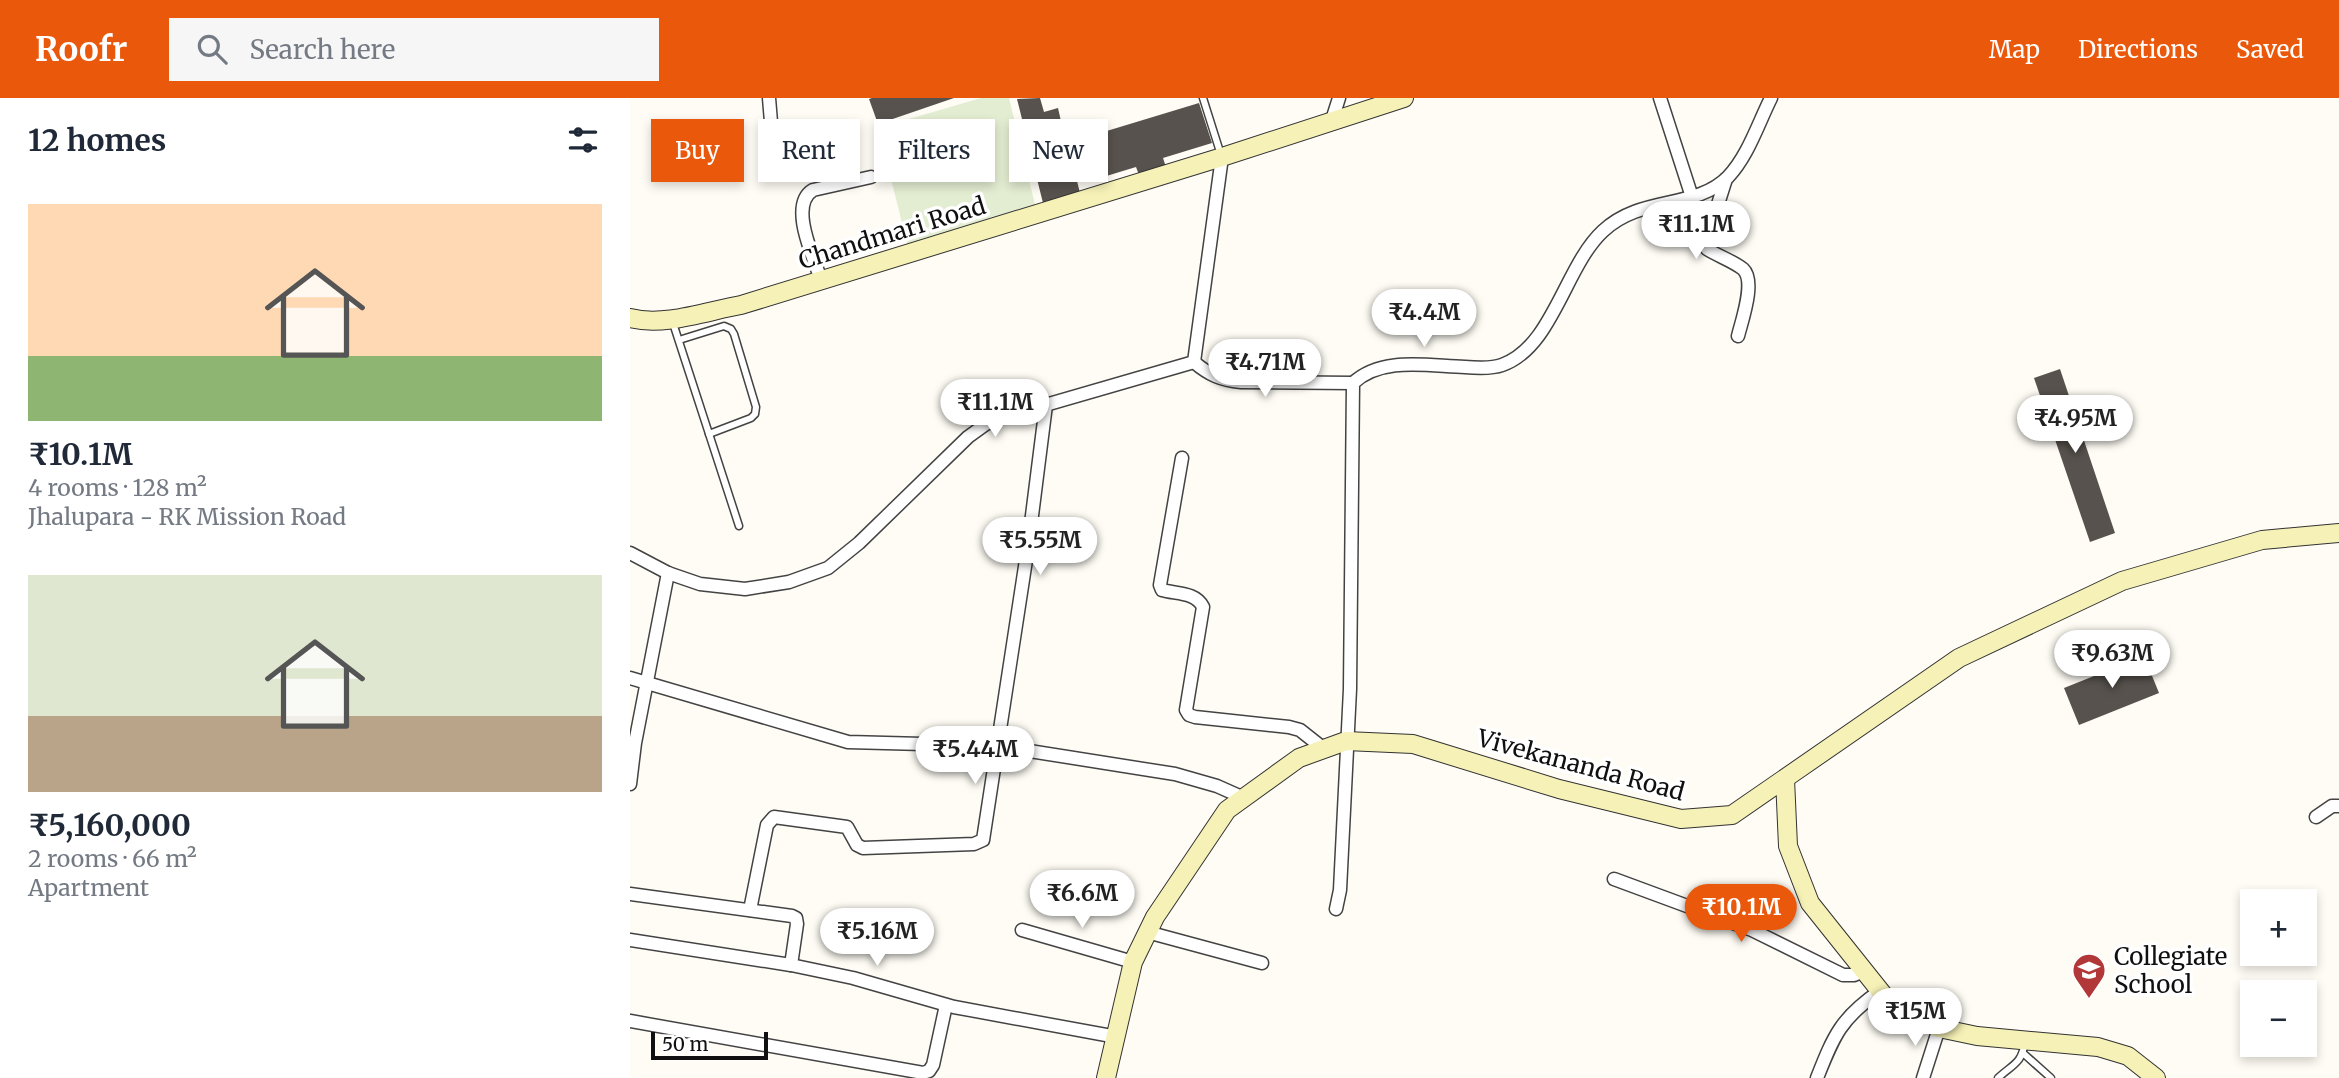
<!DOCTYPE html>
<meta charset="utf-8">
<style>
body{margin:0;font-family:Merriweather,serif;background:#f6f6f7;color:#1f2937;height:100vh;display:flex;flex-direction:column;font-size:26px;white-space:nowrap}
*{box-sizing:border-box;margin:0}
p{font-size:23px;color:#747a83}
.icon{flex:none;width:38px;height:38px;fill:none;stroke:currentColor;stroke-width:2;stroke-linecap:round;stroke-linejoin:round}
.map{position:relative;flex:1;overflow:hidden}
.details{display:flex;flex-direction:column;background:#fff;width:630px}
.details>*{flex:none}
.top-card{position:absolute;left:21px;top:21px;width:665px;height:63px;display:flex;gap:14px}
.buttons{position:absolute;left:1610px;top:791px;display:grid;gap:14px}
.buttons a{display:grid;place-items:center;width:77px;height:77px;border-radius:0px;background:#fff;box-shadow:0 4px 10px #0003;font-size:35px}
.scale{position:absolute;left:21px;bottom:18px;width:117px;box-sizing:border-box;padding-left:7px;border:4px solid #101010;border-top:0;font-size:19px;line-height:24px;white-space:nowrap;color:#101010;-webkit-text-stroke:5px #fff;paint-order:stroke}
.price{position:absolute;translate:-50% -60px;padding:0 16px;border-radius:24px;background:#fff;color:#222;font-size:23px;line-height:46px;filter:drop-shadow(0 2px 4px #0008)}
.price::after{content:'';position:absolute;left:50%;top:42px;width:21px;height:16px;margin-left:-10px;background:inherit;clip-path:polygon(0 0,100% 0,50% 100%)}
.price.current{background:#ea580c;color:#fff}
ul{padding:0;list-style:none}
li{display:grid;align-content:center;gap:14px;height:371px;padding:0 28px}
li span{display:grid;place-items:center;height:217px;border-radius:0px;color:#555}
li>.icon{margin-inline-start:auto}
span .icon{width:126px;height:126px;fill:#fffc;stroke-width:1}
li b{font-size:30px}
h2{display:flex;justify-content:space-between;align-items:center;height:84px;padding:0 28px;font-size:30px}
.tag{padding:0 24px;border-radius:0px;background:#fff;box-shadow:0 4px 10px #0003;font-size:24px;line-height:63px}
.tag.current{background:#ea580c;color:#fff}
header{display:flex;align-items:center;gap:42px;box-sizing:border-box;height:98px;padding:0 35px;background:#ea580c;color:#fff}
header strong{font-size:33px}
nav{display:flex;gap:38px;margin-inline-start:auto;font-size:24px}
.search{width:490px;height:63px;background:#f6f6f7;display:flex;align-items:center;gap:18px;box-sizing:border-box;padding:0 24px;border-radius:0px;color:#747a83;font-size:26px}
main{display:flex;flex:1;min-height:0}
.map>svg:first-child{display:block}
</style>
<header>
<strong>Roofr</strong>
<div class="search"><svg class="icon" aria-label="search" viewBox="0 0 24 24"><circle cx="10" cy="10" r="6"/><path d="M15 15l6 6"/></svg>Search here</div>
<nav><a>Map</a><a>Directions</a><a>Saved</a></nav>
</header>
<main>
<section class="details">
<h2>12 homes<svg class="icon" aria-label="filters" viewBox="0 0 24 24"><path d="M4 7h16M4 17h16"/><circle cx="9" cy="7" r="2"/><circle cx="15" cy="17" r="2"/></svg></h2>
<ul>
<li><span style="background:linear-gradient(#ffd9b3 70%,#8fb573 0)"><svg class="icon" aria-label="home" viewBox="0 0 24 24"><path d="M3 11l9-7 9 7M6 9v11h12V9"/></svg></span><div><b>₹10.1M</b><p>4 rooms · 128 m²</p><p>Jhalupara - RK Mission Road</p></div></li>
<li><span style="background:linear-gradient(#dfe7d0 65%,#b9a48a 0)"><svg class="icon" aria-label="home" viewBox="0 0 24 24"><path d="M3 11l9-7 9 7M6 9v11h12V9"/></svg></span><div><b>₹5,160,000</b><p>2 rooms · 66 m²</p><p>Apartment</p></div></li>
</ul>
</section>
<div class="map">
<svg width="1709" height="980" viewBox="0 0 1709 980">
<rect width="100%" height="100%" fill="#fefcf4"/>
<!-- pitch -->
<path fill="#e3edd1" d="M351,0H379L409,123L282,164L248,30Z"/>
<!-- building -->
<g fill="#57524d">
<path d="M242,0H324L248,26L239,1Z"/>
<path d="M410,0L414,14L428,10L433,32L422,35L432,78L445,75L450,95L435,98L436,103L414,109L387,1Z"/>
<path d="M569,5L582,45L533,60L536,69L509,77L506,69L460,83L447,42Z"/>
<path d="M1430,271L1485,435L1460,444L1404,280Z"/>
<path d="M1514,558L1529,595L1449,627L1434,590Z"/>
</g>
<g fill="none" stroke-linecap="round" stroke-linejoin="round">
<defs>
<g id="lane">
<path d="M573,0L591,57"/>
<path d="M42,222L109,428"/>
<path d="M49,242L94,228L101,231L104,236L126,309L125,316L121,320L79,336"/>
<path d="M1394,956L1421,980"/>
<path d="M1368,980C1383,966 1392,966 1395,943"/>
</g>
<g id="street">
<path d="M139,0L141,24"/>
<path d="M1030,0L1062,99"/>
<path d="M702,22L709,0"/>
<path d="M1096,81L1075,147L1077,151C1088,158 1103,163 1113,171C1126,183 1112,222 1108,238"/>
<path d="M191,182C184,160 158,107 183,92L241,79"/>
<path d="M564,264C579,277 591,282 611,284L723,285"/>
<path d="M552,360L530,487L532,492C546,496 566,494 573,509L556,612L559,617L565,619L659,629L670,632L694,651"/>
<path d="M0,455L38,475L70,486L115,491L159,484L198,470L229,445L338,339L356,326L374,319L564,264L592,59"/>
<path d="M0,580L218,644L368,648L545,676L587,688L614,700"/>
<path d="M0,686L5,645L38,475"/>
<path d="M1686,719L1702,708H1709"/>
<path d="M984,781L1122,832L1213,877H1224L1234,873"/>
<path d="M0,796L162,818L166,820L167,826L161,867"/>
<path d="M706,811L710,792L720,591L723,285C752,258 798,268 835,269C847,270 861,271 872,267C923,249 935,168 973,133C1011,97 1065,112 1098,79C1118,58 1128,26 1141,0"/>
<path d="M120,812L137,727L144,719L217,729L227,747L233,750L344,746L353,742L398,449L416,307"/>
<path d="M392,832L503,864"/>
<path d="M517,834L632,865"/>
<path d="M0,842L161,867L223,880L324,909L487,939"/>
<path d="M0,923L293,975L299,973L303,967L316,907"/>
<path d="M1187,980C1204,937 1211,920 1250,893"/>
<path d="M1293,980L1309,930"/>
</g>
<g id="secondary">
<path d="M0,220C34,229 77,213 111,207L592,59L774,0"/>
<path d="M1155,681L1158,748L1180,805L1259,904L1309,930L1347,938L1468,949L1498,958L1526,980"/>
<path d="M476,980L503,864L525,819L597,712L669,660L716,643L783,646L929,691L1051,721L1102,717L1329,560L1492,483L1632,442L1709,435"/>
</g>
</defs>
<!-- lane casing -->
<use href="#lane" stroke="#434343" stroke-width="9"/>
<!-- street casing -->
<use href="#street" stroke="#434343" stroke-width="15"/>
<!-- secondary casing -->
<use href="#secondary" stroke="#323232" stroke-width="20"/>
<!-- lane -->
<use href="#lane" stroke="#fff" stroke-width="6"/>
<!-- street -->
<use href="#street" stroke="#fff" stroke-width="12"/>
<!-- secondary -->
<use href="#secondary" stroke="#f6f1b6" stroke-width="18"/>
</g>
<!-- icons -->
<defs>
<symbol id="school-pin" viewBox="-11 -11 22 30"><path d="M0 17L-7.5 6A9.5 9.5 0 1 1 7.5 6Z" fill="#b13738" stroke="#fff"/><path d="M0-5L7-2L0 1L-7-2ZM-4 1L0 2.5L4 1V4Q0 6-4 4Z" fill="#fff"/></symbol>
</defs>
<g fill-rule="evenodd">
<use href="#school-pin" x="1440" y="853" width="38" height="52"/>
</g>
<g text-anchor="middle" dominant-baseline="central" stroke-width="7" stroke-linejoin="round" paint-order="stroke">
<!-- street labels -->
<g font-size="24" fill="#101010" stroke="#fff">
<text transform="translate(262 135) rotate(-17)">Chandmari Road</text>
<text transform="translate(951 667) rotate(15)">Vivekananda Road</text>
</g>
<!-- poi labels -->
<g font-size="24" fill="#101010" stroke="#fff" text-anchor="start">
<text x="1484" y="858">Collegiate<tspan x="1484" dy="28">School</tspan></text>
</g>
</g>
</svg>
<div class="buttons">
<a>+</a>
<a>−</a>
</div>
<div class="scale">50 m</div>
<b class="price" style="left:1066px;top:163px">₹11.1M</b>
<b class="price" style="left:794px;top:251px">₹4.4M</b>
<b class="price" style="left:635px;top:301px">₹4.71M</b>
<b class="price" style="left:365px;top:341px">₹11.1M</b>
<b class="price" style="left:1445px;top:357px">₹4.95M</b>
<b class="price" style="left:410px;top:479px">₹5.55M</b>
<b class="price" style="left:1482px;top:592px">₹9.63M</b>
<b class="price" style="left:345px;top:688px">₹5.44M</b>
<b class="price" style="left:452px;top:832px">₹6.6M</b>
<b class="price current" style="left:1111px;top:846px">₹10.1M</b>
<b class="price" style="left:247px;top:870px">₹5.16M</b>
<b class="price" style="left:1285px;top:950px">₹15M</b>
<div class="top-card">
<a class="tag current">Buy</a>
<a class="tag">Rent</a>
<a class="tag">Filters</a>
<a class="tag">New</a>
</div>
</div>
</main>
